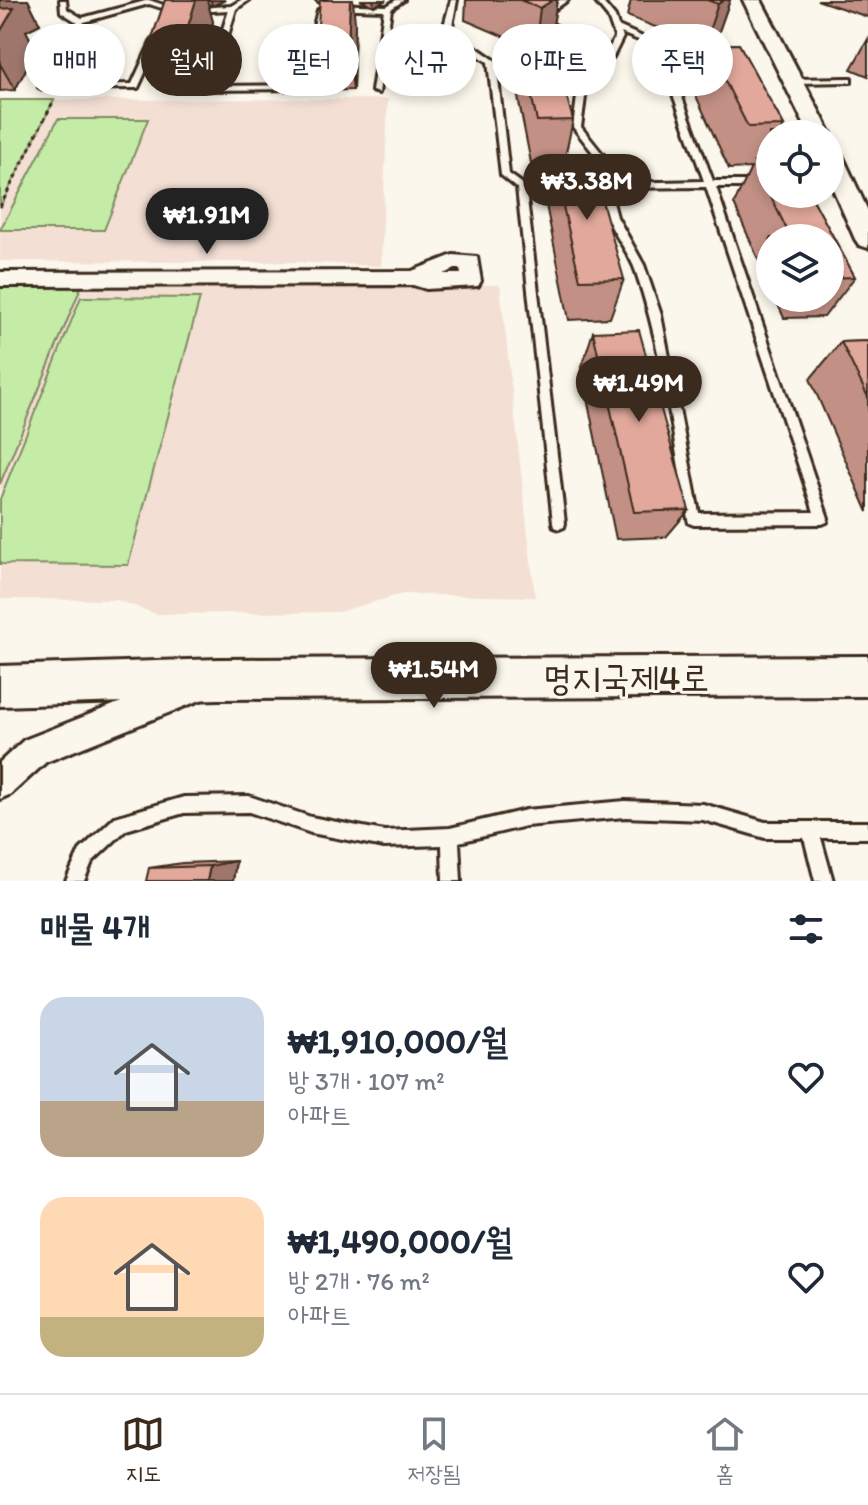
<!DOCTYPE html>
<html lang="ko">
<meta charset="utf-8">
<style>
body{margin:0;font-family:Itim,"Poor Story",sans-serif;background:#f6f6f7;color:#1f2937;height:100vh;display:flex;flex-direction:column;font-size:30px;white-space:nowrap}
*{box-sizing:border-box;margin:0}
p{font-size:26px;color:#747a83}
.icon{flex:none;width:44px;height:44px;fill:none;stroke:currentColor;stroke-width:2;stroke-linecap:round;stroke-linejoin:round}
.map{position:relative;height:881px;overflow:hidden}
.sheet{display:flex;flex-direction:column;background:#fff;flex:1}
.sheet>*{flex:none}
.hud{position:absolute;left:24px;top:24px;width:820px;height:72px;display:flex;gap:16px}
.buttons{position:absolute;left:756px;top:120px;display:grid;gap:16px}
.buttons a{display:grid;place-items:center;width:88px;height:88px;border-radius:50%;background:#fff;box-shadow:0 4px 12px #0003;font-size:40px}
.price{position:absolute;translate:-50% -68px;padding:0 18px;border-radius:28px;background:#3b2a1e;color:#fff;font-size:26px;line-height:52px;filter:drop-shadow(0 2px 4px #0008)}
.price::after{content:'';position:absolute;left:50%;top:48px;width:24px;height:18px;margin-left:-12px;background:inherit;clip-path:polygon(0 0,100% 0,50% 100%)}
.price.current{background:#222;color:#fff}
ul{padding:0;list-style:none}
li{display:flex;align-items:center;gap:24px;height:200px;padding:0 40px}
li span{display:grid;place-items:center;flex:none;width:224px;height:160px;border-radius:24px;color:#555}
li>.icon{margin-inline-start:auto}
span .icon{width:96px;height:96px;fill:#fffc;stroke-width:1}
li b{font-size:34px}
h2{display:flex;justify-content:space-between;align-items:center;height:96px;padding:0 40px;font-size:34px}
.chip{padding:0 28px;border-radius:36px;background:#fff;box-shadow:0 4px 12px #0003;font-size:28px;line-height:72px}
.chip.current{background:#3b2a1e;color:#fff}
.dock{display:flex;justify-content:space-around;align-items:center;height:112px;border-top:2px solid #e0e1e3;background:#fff;font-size:22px;color:#747a83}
.dock a{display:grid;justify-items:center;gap:4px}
.dock .current{color:#3b2a1e}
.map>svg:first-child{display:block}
</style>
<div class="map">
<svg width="868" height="881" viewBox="0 0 868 881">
<rect width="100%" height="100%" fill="#fbf7ec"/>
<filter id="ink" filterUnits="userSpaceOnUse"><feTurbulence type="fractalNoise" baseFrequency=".0125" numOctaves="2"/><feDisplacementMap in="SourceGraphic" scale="16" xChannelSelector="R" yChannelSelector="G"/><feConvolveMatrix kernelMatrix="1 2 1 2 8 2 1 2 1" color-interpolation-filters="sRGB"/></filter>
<g filter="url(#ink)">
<!-- built -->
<g fill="#f3dfd4">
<path d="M388,99L381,266L299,262L0,261V207L54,100Z"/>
<path d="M500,285L535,597L402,594L338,612L156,614L117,600L0,599V484L81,287Z"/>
</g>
<!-- green -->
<g fill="#c4eca7" stroke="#808b62" stroke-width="2">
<path d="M0,100H54L0,207Z"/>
<path d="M58,119H148L104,230H0Z"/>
<path d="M81,287L0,484V288Z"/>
<path d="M81,297L200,298L128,565L0,564V499Z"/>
</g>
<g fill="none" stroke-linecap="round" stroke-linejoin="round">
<defs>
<g id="service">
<path d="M60,0H66L67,9L82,18L149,0L181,11L177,13L149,4L84,22L48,85L132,84L153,38L160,36L161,38L138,88L43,89L39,87L77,22L61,12Z"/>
<path d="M241,0H249L236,9L213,86L299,85L318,10L322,8L326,10L305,89L205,90L204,88L229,10L195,12L191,10L195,8L231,6Z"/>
<path d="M317,0H325L332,4L387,6L396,0H404L391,9L379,93L372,91L384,10L330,8Z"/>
<path d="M451,0H457L452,26L463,38L496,61L509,174L523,184L562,183L567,186L562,189L526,190L565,523L564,527L559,529L554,527L553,523L517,188L501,175L488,62L457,42L444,26Z"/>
<path d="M560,0H568L547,15H541V11Z"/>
<path d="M594,0H601L615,17L618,26L663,46L713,181H770V187H716L828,518L827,522L822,524L694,525L689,523L688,519C673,437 663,352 636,272C628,246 595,217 606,189H581L576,186L581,183H607L601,163L573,127L580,74L605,55L535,21L542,19L608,51L615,37L608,17ZM621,33L656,47L704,181L616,183L609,162L581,127L588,75L613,57L623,37ZM706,187L814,512L699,513L661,315L644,265L617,217L612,198L615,188Z"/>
<path d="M848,78H851V82L794,83L790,81L794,79Z"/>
<path d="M249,796L311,817L384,831L450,828L526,810L625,801L703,804L765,822H868V838H821L833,881H815L804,838H765L703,820L625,817L526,826L459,842L461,881H443L442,845L384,847L311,833L249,812L184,813L126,830L92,862L84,881H66L80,850L115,817L184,797Z"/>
</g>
<g id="minor">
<path d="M453,255L477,257L481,281L478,286L426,289L413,285L0,286V272L412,271ZM455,269H460L461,274H443Z"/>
<path d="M193,674L203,679L208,689L203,699L46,762L11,794L0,799V762L24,740Z"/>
</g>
<g id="tertiary">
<path d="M743,0H761L831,134L830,136L809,134Z"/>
<path d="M830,148L842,155L868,211V248L859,245L855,239L830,182Z"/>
<path d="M868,656V696L219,699L0,706V666L219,659Z"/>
</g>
</defs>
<!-- service casing -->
<use href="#service" stroke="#3b2a1e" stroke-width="6"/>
<!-- minor casing -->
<use href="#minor" stroke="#3b2a1e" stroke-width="6"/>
<!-- tertiary casing -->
<use href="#tertiary" stroke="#3b2a1e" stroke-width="6"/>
<!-- path -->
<path stroke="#3b2a1e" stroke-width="3" stroke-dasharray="4 4" stroke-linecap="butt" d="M0,207L54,100"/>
<!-- service -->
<use href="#service" fill="#fbf7ec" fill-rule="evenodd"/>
<!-- minor -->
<use href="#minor" fill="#fbf7ec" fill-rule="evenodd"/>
<!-- tertiary -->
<use href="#tertiary" fill="#fbf7ec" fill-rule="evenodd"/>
</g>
<!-- wall -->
<g fill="#c29085" stroke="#3b2a1e" stroke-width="2">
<path d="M0,0H28L40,24L26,31L36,50L15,90L0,91Z"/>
<path d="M165,0H225L212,6L208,4L213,22L195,88L165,89L149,47Z"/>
<path d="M360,0H386L374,6Z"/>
<path d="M466,0H557L551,38L550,39L573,120L564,162L531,163L515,82L519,43L465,20Z"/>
<path d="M631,0H730L718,34L704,46L627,16Z"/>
<path d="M817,0H868V17Z"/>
<path d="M355,23L353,90L322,91L316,48Z"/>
<path d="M868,39V76L851,69Z"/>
<path d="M739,44L784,126L780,134H770V154L766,162H770V194H810L855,277L824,317L784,318L775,298H830V238H770V286L734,204L751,168L729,169L692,87L707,45Z"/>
<path d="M553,163L624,279L610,318L569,320L546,205Z"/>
<path d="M593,332L689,510L666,537L616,539L581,369Z"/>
<path d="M868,341V512L810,379L841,342Z"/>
<path d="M236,861L233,881L149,868L182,863Z"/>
</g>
<!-- shaded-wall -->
<g fill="#9e766c" stroke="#3b2a1e" stroke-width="2">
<path d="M0,0H28L40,24L26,31L36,50L15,90L0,64V32L7,20L0,7Z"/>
<path d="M196,0H207L213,22L195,88L182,46Z"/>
<path d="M211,0H225L212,6Z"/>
<path d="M350,0H353L355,23L353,90L348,48Z"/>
<path d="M373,0H386L374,6Z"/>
<path d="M553,0H557L551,38L535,50L540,8Z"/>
<path d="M724,0H730L718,34L704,46L718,4Z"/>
<path d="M236,861L233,881H207L210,866Z"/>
</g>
<!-- building -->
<g fill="#e1a89b" stroke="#3b2a1e" stroke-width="2">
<path d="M165,0H196L182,46L149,47Z"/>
<path d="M320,0H350L348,48H316Z"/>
<path d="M520,0H553L540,8Z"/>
<path d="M707,0H724L718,4Z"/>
<path d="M14,8L0,32V9Z"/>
<path d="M551,39L573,120L537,121L519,40Z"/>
<path d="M739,44L784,126L748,127L707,45Z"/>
<path d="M591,162L624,279L580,280L553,163Z"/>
<path d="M754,162H770V194H810L855,277L830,278V238H791Z"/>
<path d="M639,330L689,510L634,512L593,332Z"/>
<path d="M868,341V397L841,342Z"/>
<path d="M210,866L207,881H146L149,868Z"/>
</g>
</g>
<g text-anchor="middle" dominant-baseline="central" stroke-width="6" stroke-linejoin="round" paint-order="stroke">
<!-- near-street labels -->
<g font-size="36" fill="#3b2a1e" stroke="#fbf7ec">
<text x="626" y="677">명지국제4로</text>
</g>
</g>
</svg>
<div class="buttons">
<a><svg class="icon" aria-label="locate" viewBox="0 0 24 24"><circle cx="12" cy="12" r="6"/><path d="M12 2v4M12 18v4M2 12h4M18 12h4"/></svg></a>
<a><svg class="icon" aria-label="layers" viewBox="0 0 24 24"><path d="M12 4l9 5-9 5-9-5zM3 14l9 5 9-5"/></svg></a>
</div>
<b class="price" style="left:587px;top:222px">₩3.38M</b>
<b class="price current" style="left:207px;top:256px">₩1.91M</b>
<b class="price" style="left:639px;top:424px">₩1.49M</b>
<b class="price" style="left:434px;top:710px">₩1.54M</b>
<div class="hud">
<a class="chip">매매</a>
<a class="chip current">월세</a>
<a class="chip">필터</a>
<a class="chip">신규</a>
<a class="chip">아파트</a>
<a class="chip">주택</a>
</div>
</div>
<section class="sheet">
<h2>매물 4개<svg class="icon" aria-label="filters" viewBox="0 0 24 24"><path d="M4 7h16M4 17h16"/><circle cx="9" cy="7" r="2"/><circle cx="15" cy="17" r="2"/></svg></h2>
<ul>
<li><span style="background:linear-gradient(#c9d6e8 65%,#b9a48a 0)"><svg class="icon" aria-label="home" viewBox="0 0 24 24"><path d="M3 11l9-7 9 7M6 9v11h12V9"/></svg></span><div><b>₩1,910,000/월</b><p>방 3개 · 107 m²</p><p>아파트</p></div><svg class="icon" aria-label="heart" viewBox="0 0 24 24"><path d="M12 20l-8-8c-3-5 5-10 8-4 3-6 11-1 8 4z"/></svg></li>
<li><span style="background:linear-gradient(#ffd9b3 75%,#c2b280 0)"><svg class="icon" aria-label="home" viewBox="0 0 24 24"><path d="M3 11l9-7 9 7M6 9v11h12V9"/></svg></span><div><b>₩1,490,000/월</b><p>방 2개 · 76 m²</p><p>아파트</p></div><svg class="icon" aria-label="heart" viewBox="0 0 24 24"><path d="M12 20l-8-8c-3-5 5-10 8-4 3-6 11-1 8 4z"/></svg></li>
</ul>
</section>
<nav class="dock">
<a class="current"><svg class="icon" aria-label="map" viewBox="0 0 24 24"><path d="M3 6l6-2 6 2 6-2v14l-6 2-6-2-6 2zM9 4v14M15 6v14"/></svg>지도</a>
<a><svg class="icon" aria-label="saved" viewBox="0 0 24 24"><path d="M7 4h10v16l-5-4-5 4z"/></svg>저장됨</a>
<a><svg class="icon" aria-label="home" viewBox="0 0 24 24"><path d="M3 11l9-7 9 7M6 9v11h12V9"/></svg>홈</a>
</nav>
